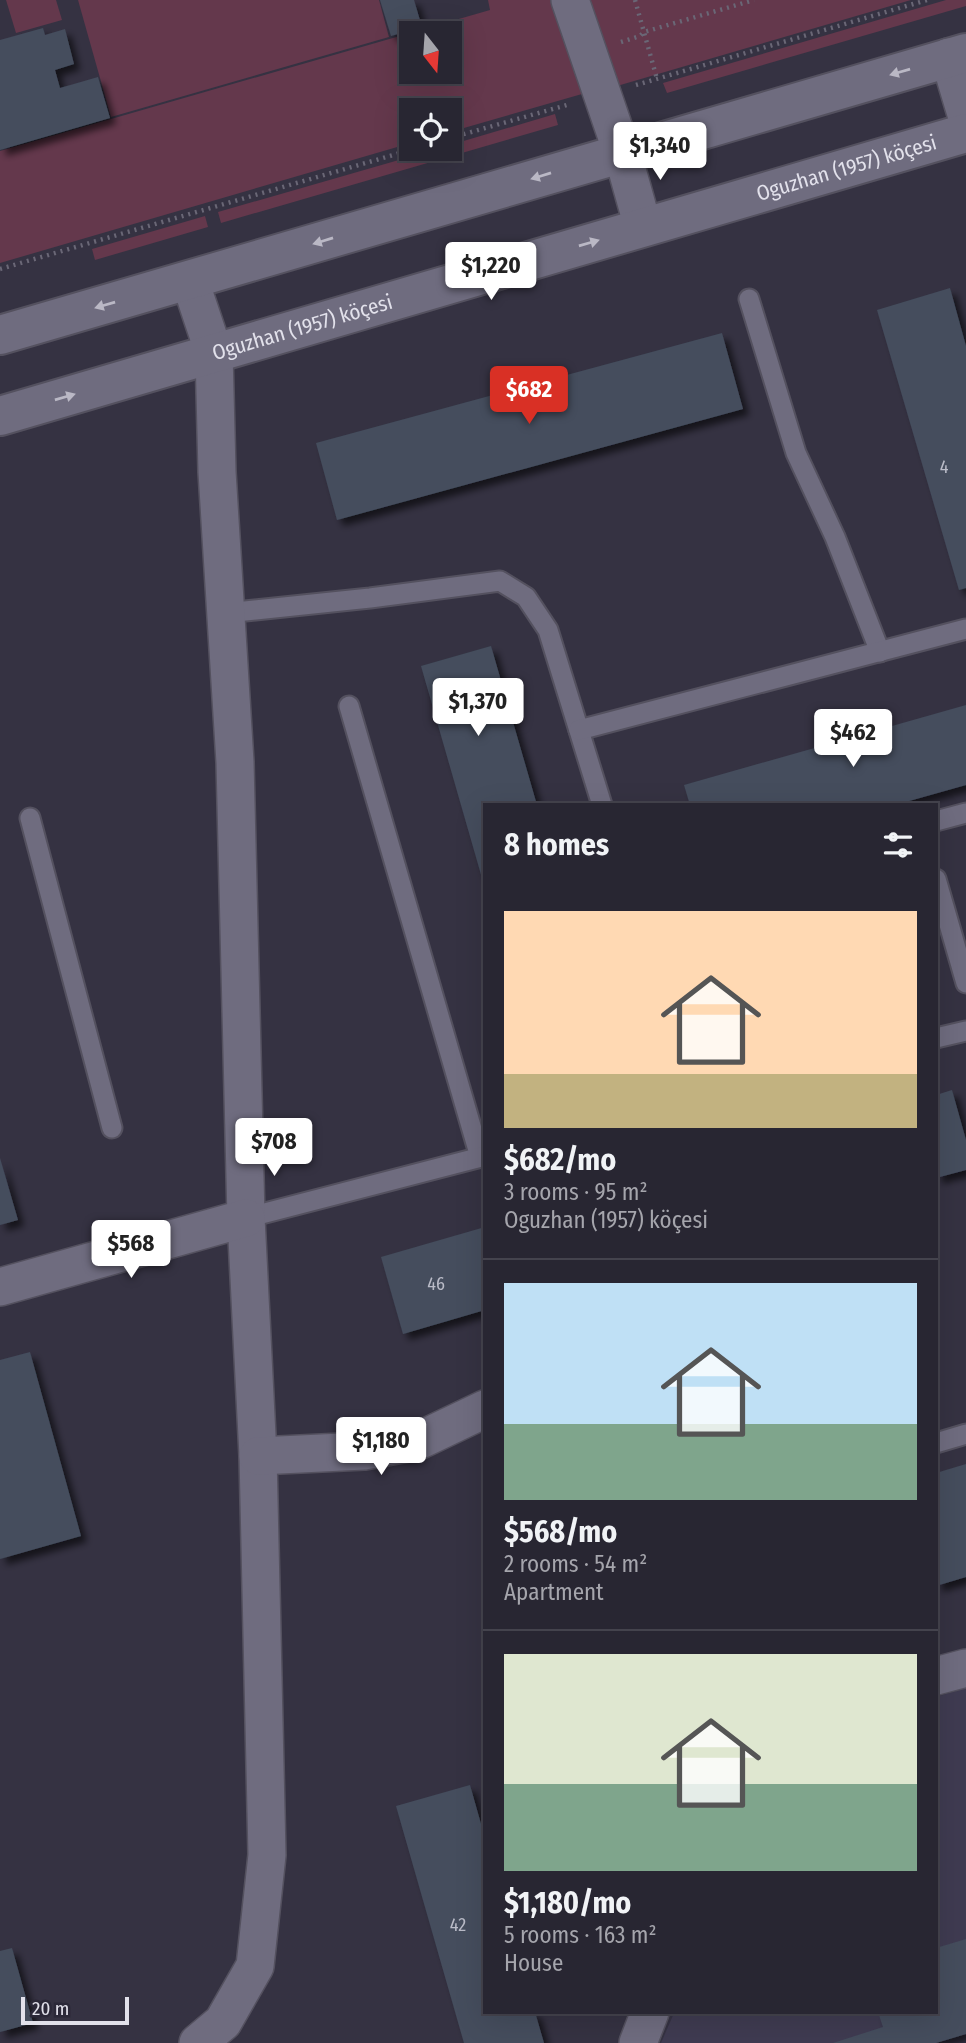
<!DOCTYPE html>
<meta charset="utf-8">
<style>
body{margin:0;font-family:"Fira Sans Condensed",sans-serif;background:#34323e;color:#f1f3f6;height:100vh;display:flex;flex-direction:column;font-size:26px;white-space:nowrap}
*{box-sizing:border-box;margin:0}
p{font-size:23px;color:#a5a5ac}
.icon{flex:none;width:38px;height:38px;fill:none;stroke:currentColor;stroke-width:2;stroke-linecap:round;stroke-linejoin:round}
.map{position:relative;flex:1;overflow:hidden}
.sheet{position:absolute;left:483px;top:803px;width:455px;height:1211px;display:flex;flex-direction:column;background:#282632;border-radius:0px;box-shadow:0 7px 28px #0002,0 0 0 2px #44434d}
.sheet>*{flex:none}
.needle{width:46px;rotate:163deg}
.buttons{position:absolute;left:399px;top:21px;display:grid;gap:14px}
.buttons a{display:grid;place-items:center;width:63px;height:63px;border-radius:0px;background:#282632;box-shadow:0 7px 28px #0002,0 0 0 2px #44434d;font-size:35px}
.scale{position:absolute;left:21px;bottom:18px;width:108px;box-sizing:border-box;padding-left:7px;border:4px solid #e2e1eb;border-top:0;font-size:19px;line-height:24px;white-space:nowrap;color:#e2e1eb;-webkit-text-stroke:5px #2b2838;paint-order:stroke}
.price{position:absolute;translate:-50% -60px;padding:0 16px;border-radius:7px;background:#fff;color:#222;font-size:23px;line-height:46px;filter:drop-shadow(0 2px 4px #0008)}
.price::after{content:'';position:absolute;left:50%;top:42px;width:21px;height:16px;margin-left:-10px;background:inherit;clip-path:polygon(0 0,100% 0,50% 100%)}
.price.active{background:#d93025;color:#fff}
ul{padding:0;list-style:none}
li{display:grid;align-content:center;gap:14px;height:371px;padding:0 21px}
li+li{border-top:2px solid #44434d}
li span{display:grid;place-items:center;height:217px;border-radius:0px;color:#555}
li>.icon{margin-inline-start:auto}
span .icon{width:126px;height:126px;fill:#fffc;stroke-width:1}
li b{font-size:30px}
h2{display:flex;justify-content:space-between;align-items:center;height:84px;padding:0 21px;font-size:30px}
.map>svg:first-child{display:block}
</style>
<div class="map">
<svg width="966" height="2043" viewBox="0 0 966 2043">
<defs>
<filter id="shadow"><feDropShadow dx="6" dy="6" stdDeviation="3.5" flood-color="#0009"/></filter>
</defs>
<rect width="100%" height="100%" fill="#353242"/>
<!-- built -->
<path fill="#3f3b51" d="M966,1688V2043H661L674,2013L936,2012V1697Z"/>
<!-- green -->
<g fill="#64384c" fill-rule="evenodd">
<path d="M6,0H56L62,20L16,33Z"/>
<path d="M78,0H379L389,37L111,117Z"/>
<path d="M488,0H551L582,94L450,132V110H411V143L0,263V151L490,10ZM411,33H450V72H411Z"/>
<path d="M589,0H911L617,86Z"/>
<path d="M946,0H966V6L667,93L663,83Z"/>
<path d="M555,114L558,125L221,223L218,212L437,149H450V145Z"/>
<path d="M205,216L208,227L95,260L92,249Z"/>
</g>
<!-- building -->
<g fill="#444d5d" filter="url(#shadow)">
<path d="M380,0H414L422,27L391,36Z"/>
<path d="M43,28L45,35L65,29L74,64L55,70L60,88L98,77L110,118L0,150V40Z"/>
<path d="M950,288L966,346V588L959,590L877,310Z"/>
<path d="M722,333L743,409L337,520L316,443Z"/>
<path d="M491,646L537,805H485L484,885L421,666Z"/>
<path d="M966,705V785L895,805H690L684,785Z"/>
<path d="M952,1090L966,1140V1170L936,1178V1095Z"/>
<path d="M0,1158L18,1220L0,1225Z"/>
<path d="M485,1227V1310L403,1334L381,1257Z"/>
<path d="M30,1352L81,1536L0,1559V1360Z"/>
<path d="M966,1464V1577L936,1586V1473Z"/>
<path d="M470,1785L485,1838V2012H535L544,2043H464L396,1806Z"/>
<path d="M966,1939V2034L936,2043H833L883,2027L878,2012H936V1948Z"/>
<path d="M12,1948L33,2023L0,2032V1951Z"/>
</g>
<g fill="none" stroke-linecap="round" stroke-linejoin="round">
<defs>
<g id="service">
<path d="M749,299L796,453L835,537L880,652"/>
<path d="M226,613L370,598L500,581L526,597L548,630L602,805"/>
<path d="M349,706L480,1157"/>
<path d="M579,730L966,629"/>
<path d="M30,818L112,1128"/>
<path d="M936,821L966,813"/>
<path d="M936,879L966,983"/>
<path d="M936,1038L966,1031"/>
<path d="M246,1218L485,1156"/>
<path d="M936,1443L966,1434"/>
</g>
<g id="minor">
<path d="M570,0L622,152L643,227"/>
<path d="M949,57L966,114"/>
<path d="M190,281L214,353L217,472L235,762L246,1218L258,1456L267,1855L255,1966L223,2022L198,2043"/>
<path d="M0,1287L246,1218"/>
<path d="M258,1456L364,1451L418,1441L485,1409"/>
<path d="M936,1676L966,1668"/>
<path d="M638,2043L650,2012"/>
</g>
<g id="secondary">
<path d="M0,335L966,53"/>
<path id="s1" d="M0,416L966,133"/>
</g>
</defs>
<!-- service casing -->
<use href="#service" stroke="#54515f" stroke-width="23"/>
<!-- minor casing -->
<use href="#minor" stroke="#54515f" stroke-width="40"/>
<!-- secondary casing -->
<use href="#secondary" stroke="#54515f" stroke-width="42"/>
<!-- path -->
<g stroke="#6a6776" stroke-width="4.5" stroke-dasharray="2 5" stroke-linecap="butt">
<path d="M635,0L657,79"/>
<path d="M621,42L640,36L644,32L754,0"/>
<path d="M636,85L927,0"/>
<path d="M450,138L567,105"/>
<path d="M0,269L414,149"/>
</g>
<!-- service -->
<use href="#service" stroke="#6f6c7f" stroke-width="19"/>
<!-- minor -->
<use href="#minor" stroke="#6f6c7f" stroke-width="37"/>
<!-- secondary -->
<use href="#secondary" stroke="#6f6c7f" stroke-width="38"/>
</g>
<!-- one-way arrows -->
<defs><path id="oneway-solid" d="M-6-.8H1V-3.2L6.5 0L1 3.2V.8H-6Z" transform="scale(1.75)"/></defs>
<g fill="#bab8c5">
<use href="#oneway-solid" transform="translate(900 72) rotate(164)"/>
<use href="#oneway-solid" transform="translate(541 176) rotate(163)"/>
<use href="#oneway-solid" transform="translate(323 241) rotate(163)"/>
<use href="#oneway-solid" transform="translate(589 243) rotate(-16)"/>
<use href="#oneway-solid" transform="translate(105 305) rotate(164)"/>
<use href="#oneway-solid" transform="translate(65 397) rotate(-16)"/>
</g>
<g text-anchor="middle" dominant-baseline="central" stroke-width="7" stroke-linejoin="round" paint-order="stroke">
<!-- number labels -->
<g font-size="18" fill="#babcc8">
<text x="944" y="467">4</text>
<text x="436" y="1284">46</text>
<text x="458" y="1925">42</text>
</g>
<!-- street labels -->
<g font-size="21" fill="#e2e1eb" stroke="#2b2838">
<text stroke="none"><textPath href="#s1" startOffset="882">Oguzhan (1957) köçesi</textPath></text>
<text stroke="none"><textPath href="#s1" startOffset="315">Oguzhan (1957) köçesi</textPath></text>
</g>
</g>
</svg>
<div class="buttons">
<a><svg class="needle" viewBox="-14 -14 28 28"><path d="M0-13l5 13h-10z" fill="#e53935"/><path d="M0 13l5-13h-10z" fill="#a5a5ac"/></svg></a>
<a><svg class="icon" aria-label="locate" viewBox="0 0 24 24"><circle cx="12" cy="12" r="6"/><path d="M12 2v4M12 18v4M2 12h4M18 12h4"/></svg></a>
</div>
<div class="scale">20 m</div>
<b class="price" style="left:660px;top:182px">$1,340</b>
<b class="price" style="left:491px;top:302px">$1,220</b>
<b class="price active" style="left:529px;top:426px">$682</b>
<b class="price" style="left:478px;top:738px">$1,370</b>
<b class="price" style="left:853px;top:769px">$462</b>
<b class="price" style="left:274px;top:1178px">$708</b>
<b class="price" style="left:131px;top:1280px">$568</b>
<b class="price" style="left:381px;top:1477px">$1,180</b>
<section class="sheet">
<h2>8 homes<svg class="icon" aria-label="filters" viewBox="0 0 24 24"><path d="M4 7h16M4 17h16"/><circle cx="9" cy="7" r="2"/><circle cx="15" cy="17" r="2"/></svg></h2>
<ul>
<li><span style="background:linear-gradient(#ffd9b3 75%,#c2b280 0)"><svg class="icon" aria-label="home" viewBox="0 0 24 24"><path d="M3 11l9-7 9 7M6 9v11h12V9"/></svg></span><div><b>$682/mo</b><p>3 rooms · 95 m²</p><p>Oguzhan (1957) köçesi</p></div></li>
<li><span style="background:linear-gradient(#bfe0f5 65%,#7fa58c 0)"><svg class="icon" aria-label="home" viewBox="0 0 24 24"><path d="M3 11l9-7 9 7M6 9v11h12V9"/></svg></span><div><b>$568/mo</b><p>2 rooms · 54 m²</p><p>Apartment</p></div></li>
<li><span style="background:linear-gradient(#dfe7d0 60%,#7fa58c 0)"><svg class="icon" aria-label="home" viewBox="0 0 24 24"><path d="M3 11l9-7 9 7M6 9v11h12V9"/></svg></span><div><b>$1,180/mo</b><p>5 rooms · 163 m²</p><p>House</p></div></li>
</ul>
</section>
</div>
